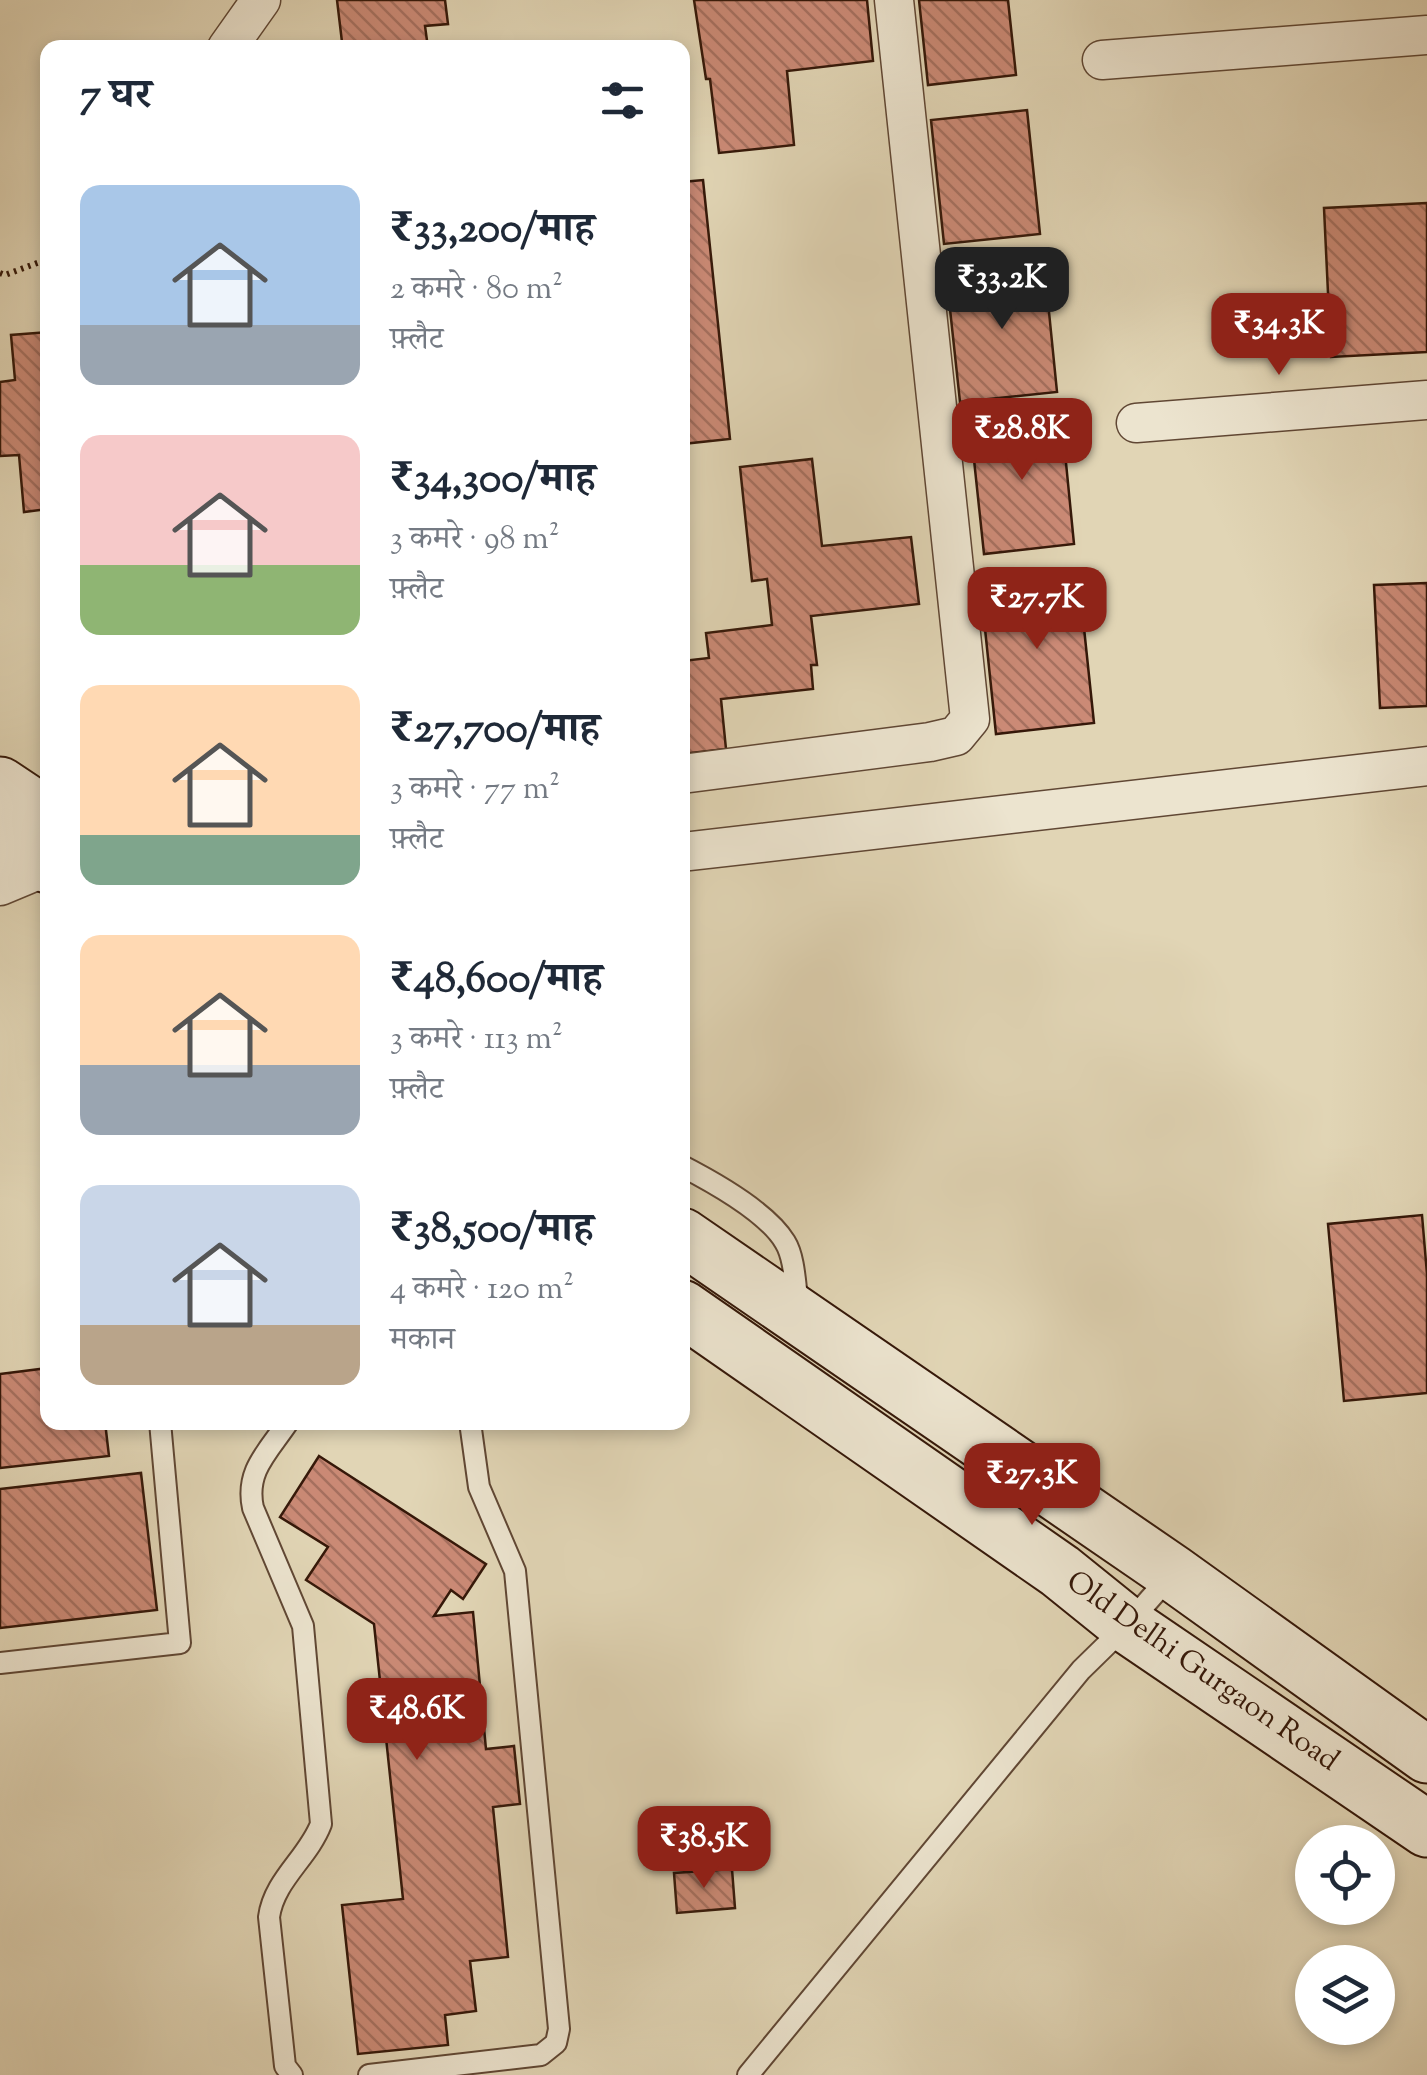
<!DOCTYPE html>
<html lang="hi">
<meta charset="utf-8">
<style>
body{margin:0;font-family:"Sorts Mill Goudy","Noto Serif Devanagari",serif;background:#f2f2f3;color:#1f2937;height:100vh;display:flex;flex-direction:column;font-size:38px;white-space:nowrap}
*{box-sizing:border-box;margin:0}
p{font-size:32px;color:#747a83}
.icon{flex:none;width:55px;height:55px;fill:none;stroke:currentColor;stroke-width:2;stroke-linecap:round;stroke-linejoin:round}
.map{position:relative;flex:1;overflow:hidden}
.sheet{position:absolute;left:40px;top:40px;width:650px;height:1390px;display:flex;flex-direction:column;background:#fff;border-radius:20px;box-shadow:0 5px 15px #0003}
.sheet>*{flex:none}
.buttons{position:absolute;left:1295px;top:1825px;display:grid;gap:20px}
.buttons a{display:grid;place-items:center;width:100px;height:100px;border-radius:50%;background:#fff;box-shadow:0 5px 15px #0003;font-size:50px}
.price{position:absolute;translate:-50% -85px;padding:0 22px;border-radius:20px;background:#8f2418;color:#fff;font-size:32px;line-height:65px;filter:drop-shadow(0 2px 5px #0008)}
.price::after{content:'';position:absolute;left:50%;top:60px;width:30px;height:22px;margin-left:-15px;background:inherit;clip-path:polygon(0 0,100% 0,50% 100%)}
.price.selected{background:#222;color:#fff}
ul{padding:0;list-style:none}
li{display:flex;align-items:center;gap:30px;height:250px;padding:0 40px}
li span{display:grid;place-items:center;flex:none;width:280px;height:200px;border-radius:20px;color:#555}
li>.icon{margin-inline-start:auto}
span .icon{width:120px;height:120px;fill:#fffc;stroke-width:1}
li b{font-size:42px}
h2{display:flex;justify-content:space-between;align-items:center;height:120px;padding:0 40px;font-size:42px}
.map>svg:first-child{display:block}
</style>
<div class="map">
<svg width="1427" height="2075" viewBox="0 0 1427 2075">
<defs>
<pattern id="building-back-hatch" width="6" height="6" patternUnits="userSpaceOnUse" patternTransform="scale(2.5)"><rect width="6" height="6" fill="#cb8a76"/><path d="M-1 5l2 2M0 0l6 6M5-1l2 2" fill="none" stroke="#a6705f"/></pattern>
</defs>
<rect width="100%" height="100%" fill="#e1d5b5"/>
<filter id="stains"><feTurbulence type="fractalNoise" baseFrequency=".002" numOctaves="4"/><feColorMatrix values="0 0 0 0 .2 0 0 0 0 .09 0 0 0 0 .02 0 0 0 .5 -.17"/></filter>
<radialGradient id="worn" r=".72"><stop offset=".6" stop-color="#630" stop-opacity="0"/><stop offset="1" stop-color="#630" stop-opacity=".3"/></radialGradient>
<!-- building -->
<g fill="url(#building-back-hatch)" stroke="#351809" stroke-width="2.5">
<path d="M337,0H445L448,24L425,26L428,48H295L342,42Z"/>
<path d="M694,0H867L873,61L787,71L794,145L719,153L710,79H706Z"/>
<path d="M919,0H1008L1016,75L928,85Z"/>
<path d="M1027,110L1040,234L944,244L931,120Z"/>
<path d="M703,180L730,439L682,444V182Z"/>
<path d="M1427,203V352L1331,357L1324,208Z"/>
<path d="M1044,262L1057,392L960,402L946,272Z"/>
<path d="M48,332V509L24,512L19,455L0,456V382L15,380L11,335Z"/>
<path d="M1061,412L1074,544L984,554L970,422Z"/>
<path d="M812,459L822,546L911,537L919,604L811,616L817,665H811L813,689L721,699L726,749L682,754V661L709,658L706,633L772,625L767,579L752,581L740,467Z"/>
<path d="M1078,571L1094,723L996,734L980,581Z"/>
<path d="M1427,583V706L1380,708L1374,585Z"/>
<path d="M1422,1215L1427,1274V1393L1344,1401L1328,1224Z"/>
<path d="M48,1368V1422H105L109,1456L0,1468V1374Z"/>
<path d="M319,1456L486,1564L463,1599L451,1590L434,1616L473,1612L486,1749L514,1746L520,1804L493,1807L508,1957L470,1961L476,2011L445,2015L448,2045L358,2054L342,1905L403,1899L374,1624L306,1580L328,1547L280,1517Z"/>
<path d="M141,1473L157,1610L0,1628V1489Z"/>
<path d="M732,1869L735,1908L677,1913L674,1873Z"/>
</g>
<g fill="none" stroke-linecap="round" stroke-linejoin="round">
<defs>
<g id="lane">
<path d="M682,1166C713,1182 767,1212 785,1242C795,1258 795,1287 798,1305"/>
<path d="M288,1422C268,1452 245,1471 253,1508L303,1626L321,1824C308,1858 274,1880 269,1917L285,2066L292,2075"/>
<path d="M0,1663L180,1643L160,1422"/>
<path d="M369,2075L541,2055L556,2043L559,2029L515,1571L479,1487L470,1422"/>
<path d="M748,2075L1081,1670L1127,1625L1171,1575"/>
</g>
<g id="street">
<path d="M227,48L261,0"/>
<path d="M1102,60L1427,35"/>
<path d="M1136,423L1427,400"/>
<path d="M682,774L930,742L956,736L970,719L894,0"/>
<path d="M682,852L1427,766"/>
<path d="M0,886L48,866"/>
</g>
<g id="secondary">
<path d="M0,785L48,817"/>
<path d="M0,836L48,865"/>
<path d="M682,1236L1173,1573L1427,1755"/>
<path d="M682,1308L1060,1571L1127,1625L1427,1829"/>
</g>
</defs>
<!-- lane casing -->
<use href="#lane" stroke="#604734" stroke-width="24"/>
<!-- street casing -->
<use href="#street" stroke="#604734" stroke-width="41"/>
<!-- secondary casing -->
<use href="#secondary" stroke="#351809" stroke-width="59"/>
<!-- path -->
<path stroke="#351809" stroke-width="6" stroke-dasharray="2.5 5" stroke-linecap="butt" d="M0,273L5,275L48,259"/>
<!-- lane -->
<use href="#lane" stroke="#ece4cf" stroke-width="20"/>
<!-- street -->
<use href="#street" stroke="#ece4cf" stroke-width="38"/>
<!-- secondary -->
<use href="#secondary" stroke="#ece4cf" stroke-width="55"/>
</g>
<g text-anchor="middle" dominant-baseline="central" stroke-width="10" stroke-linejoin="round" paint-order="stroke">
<!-- street labels -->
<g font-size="30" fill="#351809" stroke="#ece4cf">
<text transform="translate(1202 1672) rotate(35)">Old Delhi Gurgaon Road</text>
</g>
</g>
<rect width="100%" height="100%" filter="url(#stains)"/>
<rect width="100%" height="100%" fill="url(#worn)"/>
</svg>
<div class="buttons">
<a><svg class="icon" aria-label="locate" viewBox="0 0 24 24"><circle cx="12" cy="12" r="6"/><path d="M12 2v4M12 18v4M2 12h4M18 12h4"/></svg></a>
<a><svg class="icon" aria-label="layers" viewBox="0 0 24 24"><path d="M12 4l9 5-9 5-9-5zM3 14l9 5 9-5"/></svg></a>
</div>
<b class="price selected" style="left:1002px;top:332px">₹33.2K</b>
<b class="price" style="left:1279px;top:378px">₹34.3K</b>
<b class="price" style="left:1022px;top:483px">₹28.8K</b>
<b class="price" style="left:1037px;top:652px">₹27.7K</b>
<b class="price" style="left:1032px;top:1528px">₹27.3K</b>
<b class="price" style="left:417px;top:1763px">₹48.6K</b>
<b class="price" style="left:704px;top:1891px">₹38.5K</b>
<section class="sheet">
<h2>7 घर<svg class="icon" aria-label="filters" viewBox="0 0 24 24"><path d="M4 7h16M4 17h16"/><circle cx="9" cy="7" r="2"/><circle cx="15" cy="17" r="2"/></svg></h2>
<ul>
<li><span style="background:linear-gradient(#a9c7e8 70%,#9aa5b1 0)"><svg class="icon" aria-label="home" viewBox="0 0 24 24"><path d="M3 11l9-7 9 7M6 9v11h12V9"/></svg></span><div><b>₹33,200/माह</b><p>2 कमरे · 80 m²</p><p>फ़्लैट</p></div></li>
<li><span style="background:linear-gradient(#f6c9c9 65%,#8fb573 0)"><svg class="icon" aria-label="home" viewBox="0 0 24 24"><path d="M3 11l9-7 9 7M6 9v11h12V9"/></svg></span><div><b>₹34,300/माह</b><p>3 कमरे · 98 m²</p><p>फ़्लैट</p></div></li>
<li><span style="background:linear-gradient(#ffd9b3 75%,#7fa58c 0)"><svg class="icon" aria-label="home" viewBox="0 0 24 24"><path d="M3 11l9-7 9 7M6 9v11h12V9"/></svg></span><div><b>₹27,700/माह</b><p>3 कमरे · 77 m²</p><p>फ़्लैट</p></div></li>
<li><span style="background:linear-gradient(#ffd9b3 65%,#9aa5b1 0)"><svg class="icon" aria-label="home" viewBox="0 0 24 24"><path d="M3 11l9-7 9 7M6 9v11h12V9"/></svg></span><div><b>₹48,600/माह</b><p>3 कमरे · 113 m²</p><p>फ़्लैट</p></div></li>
<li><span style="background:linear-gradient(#c9d6e8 70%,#b9a48a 0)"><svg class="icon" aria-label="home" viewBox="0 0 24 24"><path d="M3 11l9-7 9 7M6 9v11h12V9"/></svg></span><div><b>₹38,500/माह</b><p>4 कमरे · 120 m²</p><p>मकान</p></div></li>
</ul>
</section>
</div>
